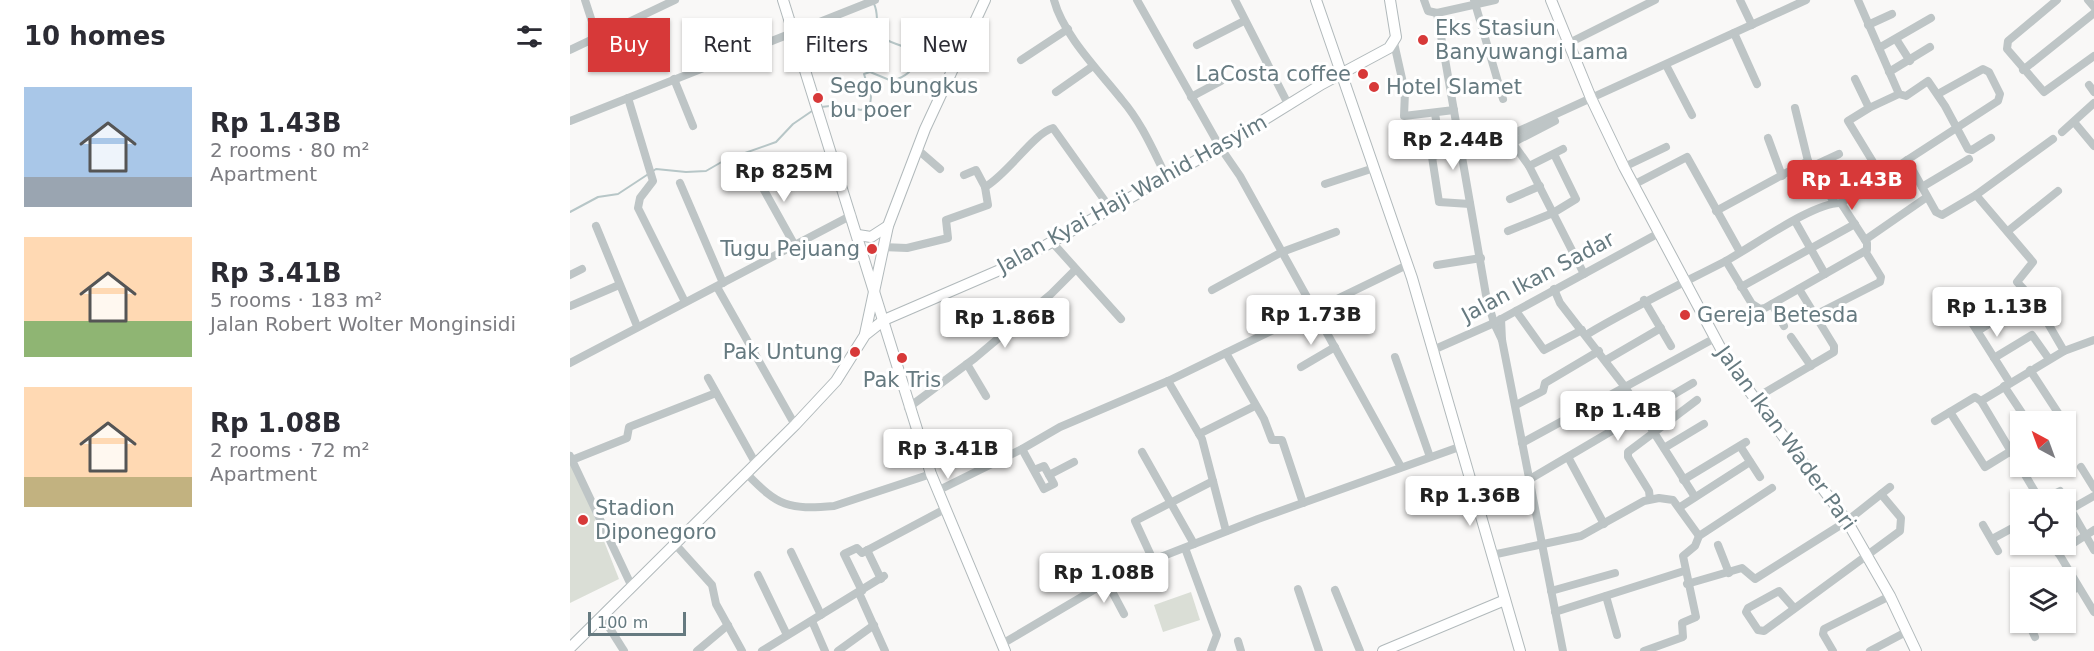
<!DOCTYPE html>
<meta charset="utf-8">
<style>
body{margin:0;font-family:"DejaVu Sans",sans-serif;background:#f2f2f3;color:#2b2b33;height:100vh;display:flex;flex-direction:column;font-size:22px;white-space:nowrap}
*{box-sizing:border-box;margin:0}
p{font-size:20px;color:#7c7c81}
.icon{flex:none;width:33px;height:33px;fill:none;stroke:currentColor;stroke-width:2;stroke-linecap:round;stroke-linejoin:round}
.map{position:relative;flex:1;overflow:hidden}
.panel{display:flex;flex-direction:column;background:#fff;width:570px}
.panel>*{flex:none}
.banner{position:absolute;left:18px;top:18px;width:570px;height:54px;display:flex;gap:12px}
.needle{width:39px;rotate:319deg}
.fabs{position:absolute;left:1440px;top:411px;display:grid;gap:12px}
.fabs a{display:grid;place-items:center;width:66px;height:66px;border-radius:0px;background:#fff;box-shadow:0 2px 4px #0004;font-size:30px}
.scale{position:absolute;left:18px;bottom:15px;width:98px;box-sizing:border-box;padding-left:6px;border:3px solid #667a80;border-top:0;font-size:16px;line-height:21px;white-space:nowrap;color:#667a80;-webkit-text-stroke:4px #fff;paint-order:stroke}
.price{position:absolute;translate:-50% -51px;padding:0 14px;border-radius:6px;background:#fff;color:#222;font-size:20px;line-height:39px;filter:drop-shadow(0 2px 3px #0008)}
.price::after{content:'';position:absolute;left:50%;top:36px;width:18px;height:14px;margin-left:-9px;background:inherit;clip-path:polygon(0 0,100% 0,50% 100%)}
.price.current{background:#d73939;color:#fff}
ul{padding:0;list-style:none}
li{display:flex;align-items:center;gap:18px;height:150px;padding:0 24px}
li span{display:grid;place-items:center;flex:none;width:168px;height:120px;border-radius:0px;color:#555}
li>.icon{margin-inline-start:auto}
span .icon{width:72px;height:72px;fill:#fffc;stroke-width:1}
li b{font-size:26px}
h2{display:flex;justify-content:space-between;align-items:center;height:72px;padding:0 24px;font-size:26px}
.pill{padding:0 21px;border-radius:0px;background:#fff;box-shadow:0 2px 4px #0004;font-size:21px;line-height:54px}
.pill.current{background:#d73939;color:#fff}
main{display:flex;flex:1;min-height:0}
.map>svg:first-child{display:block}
</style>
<main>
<section class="panel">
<h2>10 homes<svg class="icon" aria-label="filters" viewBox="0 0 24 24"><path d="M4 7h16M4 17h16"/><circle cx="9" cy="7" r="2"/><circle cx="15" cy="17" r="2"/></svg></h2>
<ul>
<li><span style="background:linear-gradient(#a9c7e8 75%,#9aa5b1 0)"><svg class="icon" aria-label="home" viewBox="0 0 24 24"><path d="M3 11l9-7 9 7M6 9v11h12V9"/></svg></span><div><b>Rp 1.43B</b><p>2 rooms · 80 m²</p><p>Apartment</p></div></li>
<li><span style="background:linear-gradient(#ffd9b3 70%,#8fb573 0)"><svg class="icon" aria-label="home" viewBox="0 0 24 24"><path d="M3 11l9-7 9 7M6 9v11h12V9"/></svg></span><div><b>Rp 3.41B</b><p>5 rooms · 183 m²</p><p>Jalan Robert Wolter Monginsidi</p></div></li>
<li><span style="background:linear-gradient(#ffd9b3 75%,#c2b280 0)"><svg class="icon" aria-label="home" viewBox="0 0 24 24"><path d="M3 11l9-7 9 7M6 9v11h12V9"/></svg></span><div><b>Rp 1.08B</b><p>2 rooms · 72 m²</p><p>Apartment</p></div></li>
</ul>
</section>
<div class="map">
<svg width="1524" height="651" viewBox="0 0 1524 651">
<rect width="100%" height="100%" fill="#f9f8f7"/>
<!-- green -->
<g fill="#daded6">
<path d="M2,460L49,579L0,603V461Z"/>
<path d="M621,592L630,620L593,632L584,605Z"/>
</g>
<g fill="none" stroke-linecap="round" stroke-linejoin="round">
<!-- stream -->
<g stroke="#b7c6c7" stroke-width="2">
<path d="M251,107L269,105L291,110L300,105L301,97L294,74L300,72L322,81C335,77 344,71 347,57C337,43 317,45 310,34C305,25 309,13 304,4"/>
<path d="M0,212L28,197L48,194L86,169L116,172L136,171L155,160L206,142L223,124L242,111"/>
</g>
<defs>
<g id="secondary">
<path d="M213,0L361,474L435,651"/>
<path d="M746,0L842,278L950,651"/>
<path d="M981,0L1021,98L1054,167L1159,364L1277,521L1320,596L1346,651"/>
<path d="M288,235L301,237L318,226"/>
<path d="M295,334L318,226L355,129L415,0"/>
<path d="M0,648L225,425L266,381L295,335L314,320L439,266L650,147L752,84L819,48L826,37L820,0"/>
<path d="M813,651L935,600"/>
</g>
</defs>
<!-- secondary casing -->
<use href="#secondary" stroke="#b1b9bb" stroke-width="12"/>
<!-- street -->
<g stroke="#bec5c6" stroke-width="8">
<path d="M15,0L27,37"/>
<path d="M484,0C493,35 530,72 552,100C571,122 583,150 596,176"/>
<path d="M567,0L650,147L670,176L831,467"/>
<path d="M665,0L719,106"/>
<path d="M854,0L858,11L867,13L925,0"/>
<path d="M904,0L933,99"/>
<path d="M1170,0L1182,25"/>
<path d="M1288,0L1329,94L1336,96L1358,81L1375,106L1398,149L1402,150L1421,138"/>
<path d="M1487,0L1438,41L1437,49L1474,92L1524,56"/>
<path d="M1518,0L1524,7"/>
<path d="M867,13L916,295L924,323L932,340"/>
<path d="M1298,25L1322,14"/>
<path d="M1164,33L1187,84"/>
<path d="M1326,39L1340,61"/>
<path d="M824,43L835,92L834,116L884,110"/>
<path d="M999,43L1085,0"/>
<path d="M627,45L674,21"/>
<path d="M1309,48L1361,18"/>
<path d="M0,50L105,0"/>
<path d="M451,60L498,29"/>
<path d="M1096,65L1122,115"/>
<path d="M1453,70L1524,13"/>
<path d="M1319,72L1360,47"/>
<path d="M104,79L123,126"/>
<path d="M1285,79L1299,108L1278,121L1311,175"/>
<path d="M1519,85L1524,92"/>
<path d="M486,92L523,66"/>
<path d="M621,97L651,81"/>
<path d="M58,98L83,181L70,198L68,208L115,302"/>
<path d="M1225,108L1238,161L1264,202"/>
<path d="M1299,108L1329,94"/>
<path d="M865,114L872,153L927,141L1236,0"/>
<path d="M0,121L305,0"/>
<path d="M985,121L946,141L944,145L959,166L1014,274"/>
<path d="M1504,122L1524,146"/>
<path d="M1492,132L1524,103"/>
<path d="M1198,138L1212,176"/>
<path d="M347,149L370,169"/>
<path d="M872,153L862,157L869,202L900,204"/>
<path d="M1337,160L1366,212L1372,215L1406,195L1483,139"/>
<path d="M959,166L993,149"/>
<path d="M1054,167L1096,147"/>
<path d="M1241,167L1269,154"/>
<path d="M184,172L224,244"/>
<path d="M394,175L406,170L415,187C438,174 464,133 483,128L540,208"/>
<path d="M110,183L153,283"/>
<path d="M755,184L804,168"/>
<path d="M1063,185L1117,157L1170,252"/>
<path d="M1352,187L1399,159"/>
<path d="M1406,195L1463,262L1447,282L1465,301L1494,351"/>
<path d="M940,199L970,186"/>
<path d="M1146,211L1238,161"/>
<path d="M1225,221L1255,274"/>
<path d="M26,226L67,326"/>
<path d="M938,231L983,213L1006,199L984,154"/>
<path d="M1438,231L1488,191"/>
<path d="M1295,240L1357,197"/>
<path d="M481,241L551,319"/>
<path d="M312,247L337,248L378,238L376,220L418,205L415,187"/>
<path d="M1156,261L1182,304L1190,309L1195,308L1297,250V243L1271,203"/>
<path d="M867,265L911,258"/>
<path d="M0,275L12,269"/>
<path d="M147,287L225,425"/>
<path d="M1171,287L1285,224"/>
<path d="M984,289L990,303L1055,387L1125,497"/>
<path d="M642,290L712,252L766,232"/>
<path d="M1074,300L1101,346"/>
<path d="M1202,304L1214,326"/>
<path d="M0,306L49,285"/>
<path d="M1392,307L1440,383"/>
<path d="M946,311L974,350L1012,330"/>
<path d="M1245,315L1310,282L1311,277L1295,251"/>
<path d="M931,319L932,340L993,651"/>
<path d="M1408,331L1436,313"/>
<path d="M1016,335C1061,308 1107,286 1154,262C1181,248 1243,202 1271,203L1428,101L1430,94L1419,72L1413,69L1368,94"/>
<path d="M1221,337L1241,366"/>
<path d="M863,350L924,323L1089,233"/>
<path d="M656,353L694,419L702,440H712L733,503"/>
<path d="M825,357L860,457"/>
<path d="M1424,358L1462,335L1479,359"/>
<path d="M1036,360L1091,328"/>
<path d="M0,363L282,215"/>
<path d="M397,364L416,396"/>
<path d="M731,367L765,347"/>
<path d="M1460,370L1494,422"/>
<path d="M138,378L186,464"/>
<path d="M598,381L632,439L656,531"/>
<path d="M1434,386L1458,422"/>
<path d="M1184,399L1264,352V346L1229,289"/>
<path d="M946,405L973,391L975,383L1029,351"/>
<path d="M338,408L405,358L481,294L505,270"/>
<path d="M1380,412L1415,467L1441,451"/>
<path d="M1365,421L1405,397L1411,401"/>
<path d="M629,434L685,406"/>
<path d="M952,443L1145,338"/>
<path d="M1170,446L1190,477"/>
<path d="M1094,448L1134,424"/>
<path d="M452,449L474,489L484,484L474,466L464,470"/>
<path d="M572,452L624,544"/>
<path d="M0,456L62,587"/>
<path d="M998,457L1034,524"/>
<path d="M2,460L57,438L59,427L146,393"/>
<path d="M1511,467L1524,488"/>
<path d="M177,474C208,506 218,510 264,506L361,474"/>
<path d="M479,475L504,462"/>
<path d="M960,479L1123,383"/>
<path d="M1113,480L1176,442"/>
<path d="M367,491L452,449L490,427L598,381L837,265"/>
<path d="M1080,499L1079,491L1058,457V452L1127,400"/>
<path d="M1470,500L1411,401L1494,351L1524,340"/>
<path d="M1472,500L1490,491L1524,550"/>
<path d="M1110,507L1180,462"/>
<path d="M1501,509L1524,496"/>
<path d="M1450,514L1445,519L1450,530"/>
<path d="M1413,525L1428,551"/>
<path d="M1422,539L1448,525"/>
<path d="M105,544L142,585L146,604L172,651"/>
<path d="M1483,544L1524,612"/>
<path d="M1148,545L1159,573"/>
<path d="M615,548L647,635L641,651"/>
<path d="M297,550L311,579"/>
<path d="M221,552L251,615"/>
<path d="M1488,553L1524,530"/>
<path d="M922,555L1011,536L1074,501L1089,498L1103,500L1129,536"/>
<path d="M583,560L565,521L643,481"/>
<path d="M188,575L217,635"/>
<path d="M537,582L554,614"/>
<path d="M1117,584L1172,568L1185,579L1277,521L1320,487"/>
<path d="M728,589L749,651"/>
<path d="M765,590L790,651"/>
<path d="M292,591L274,554L287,548L292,553L375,509"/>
<path d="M981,591L1045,573"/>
<path d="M289,593L315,651"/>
<path d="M1496,594L1508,587"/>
<path d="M1036,596L1047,635"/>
<path d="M1224,608L1209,591L1178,608L1176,612L1188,630L1194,631L1330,531L1331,518L1311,494"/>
<path d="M985,612L1114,571"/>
<path d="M32,616L54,651"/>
<path d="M242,621L255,651"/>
<path d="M1445,621L1450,619"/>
<path d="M1458,622L1465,637"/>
<path d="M668,641L671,651"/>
<path d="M432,644L537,582L583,560L688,519L892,446"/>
<path d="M127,651L158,625"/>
<path d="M192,651L314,576"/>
<path d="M268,651L304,625"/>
<path d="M1074,651L1113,637L1112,623L1126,617L1113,556L1125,546L1129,536L1202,488"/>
<path d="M1263,651L1253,634L1254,629L1320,596"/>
<path d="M1300,651L1336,632"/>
</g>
<!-- secondary -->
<use href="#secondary" stroke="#fff" stroke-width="10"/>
</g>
<!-- markers -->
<g fill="#d73939" stroke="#fff" stroke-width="2">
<circle cx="853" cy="40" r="6"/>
<circle cx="793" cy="74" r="6"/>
<circle cx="804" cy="87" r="6"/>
<circle cx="248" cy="98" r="6"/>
<circle cx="302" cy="249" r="6"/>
<circle cx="1115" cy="315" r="6"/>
<circle cx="285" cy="352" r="6"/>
<circle cx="332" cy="358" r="6"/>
<circle cx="13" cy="520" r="6"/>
</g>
<g text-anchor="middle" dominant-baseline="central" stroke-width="6" stroke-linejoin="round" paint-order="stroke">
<!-- poi labels -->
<g font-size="21" fill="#667a80" stroke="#fff" text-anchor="start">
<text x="865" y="28">Eks Stasiun<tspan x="865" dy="24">Banyuwangi Lama</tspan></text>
<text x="781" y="74" text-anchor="end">LaCosta coffee</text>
<text x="260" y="86">Sego bungkus<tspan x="260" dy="24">bu poer</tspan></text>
<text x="816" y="87">Hotel Slamet</text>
<text x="290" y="249" text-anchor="end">Tugu Pejuang</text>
<text x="1127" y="315">Gereja Betesda</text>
<text x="273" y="352" text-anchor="end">Pak Untung</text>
<text x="332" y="380" text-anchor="middle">Pak Tris</text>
<text x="25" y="508">Stadion<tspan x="25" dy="24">Diponegoro</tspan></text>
</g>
<!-- street labels -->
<g font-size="21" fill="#667a80" stroke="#fff">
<text transform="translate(562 194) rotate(-29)">Jalan Kyai Haji Wahid Hasyim</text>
<text transform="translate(968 277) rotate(-28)">Jalan Ikan Sadar</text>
<text transform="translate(1216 438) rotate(54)">Jalan Ikan Wader Pari</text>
</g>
</g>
</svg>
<div class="fabs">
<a><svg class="needle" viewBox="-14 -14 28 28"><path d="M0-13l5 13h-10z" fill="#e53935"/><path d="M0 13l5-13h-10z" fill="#7c7c81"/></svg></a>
<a><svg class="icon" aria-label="locate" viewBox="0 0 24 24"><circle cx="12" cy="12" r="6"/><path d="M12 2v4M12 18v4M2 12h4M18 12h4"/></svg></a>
<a><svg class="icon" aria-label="layers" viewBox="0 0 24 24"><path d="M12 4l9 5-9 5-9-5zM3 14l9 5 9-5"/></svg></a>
</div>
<div class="scale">100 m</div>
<b class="price" style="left:883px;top:171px">Rp 2.44B</b>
<b class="price" style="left:214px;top:203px">Rp 825M</b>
<b class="price current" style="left:1282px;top:211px">Rp 1.43B</b>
<b class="price" style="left:1427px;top:338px">Rp 1.13B</b>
<b class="price" style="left:741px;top:346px">Rp 1.73B</b>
<b class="price" style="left:435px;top:349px">Rp 1.86B</b>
<b class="price" style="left:1048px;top:442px">Rp 1.4B</b>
<b class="price" style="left:378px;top:480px">Rp 3.41B</b>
<b class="price" style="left:900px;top:527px">Rp 1.36B</b>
<b class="price" style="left:534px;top:604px">Rp 1.08B</b>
<div class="banner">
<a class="pill current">Buy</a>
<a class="pill">Rent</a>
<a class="pill">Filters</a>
<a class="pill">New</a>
</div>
</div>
</main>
